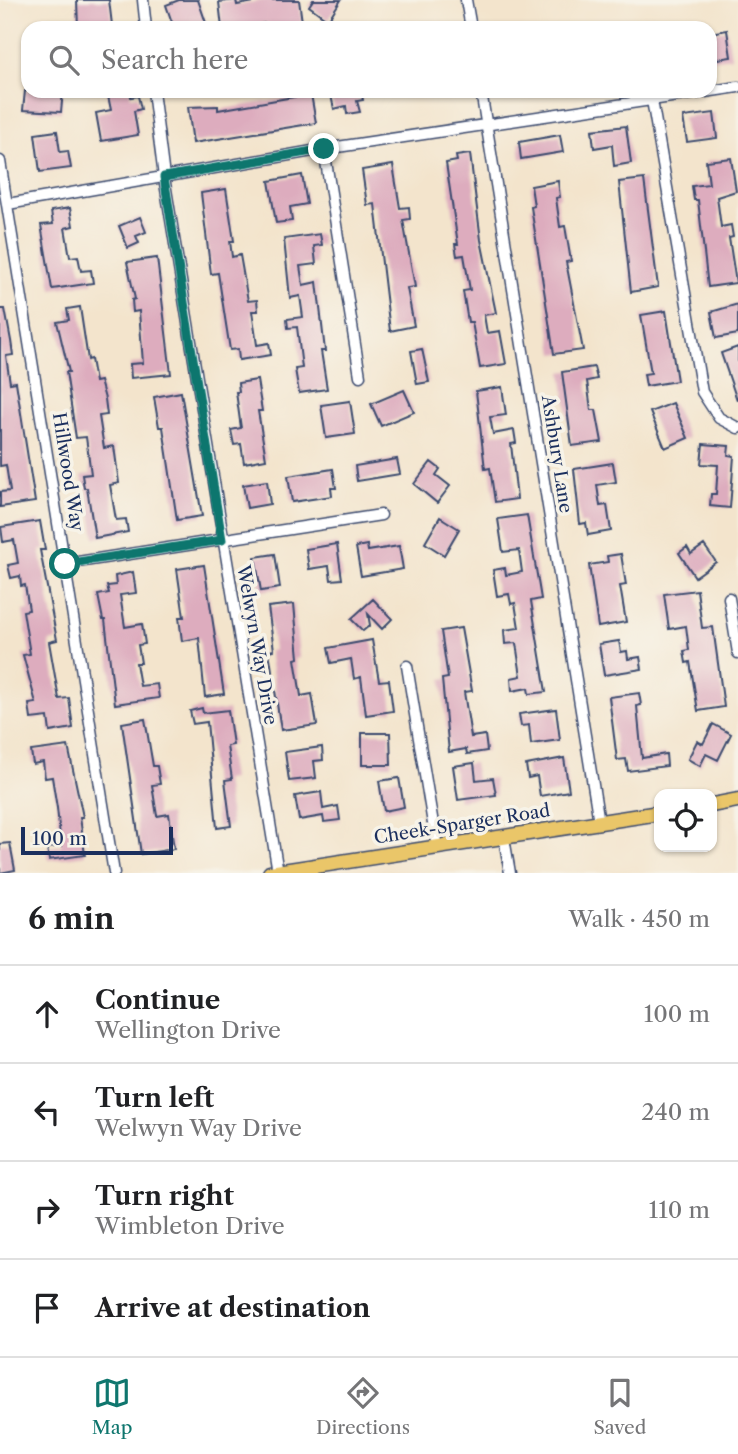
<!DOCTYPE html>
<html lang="en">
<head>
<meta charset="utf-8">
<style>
  :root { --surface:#fff; --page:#f6f6f6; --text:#202124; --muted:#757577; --line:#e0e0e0; --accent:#0f766e }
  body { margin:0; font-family:"Libre Caslon Text",serif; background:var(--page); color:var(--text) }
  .controls { position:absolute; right:21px; bottom:21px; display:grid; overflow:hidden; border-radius:14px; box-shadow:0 2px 5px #0004 }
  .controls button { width:63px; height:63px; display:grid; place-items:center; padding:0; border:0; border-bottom:2px solid var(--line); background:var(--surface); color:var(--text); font:35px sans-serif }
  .scale { position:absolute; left:21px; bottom:18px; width:152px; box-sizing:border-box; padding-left:7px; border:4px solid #1b2f5e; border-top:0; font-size:19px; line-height:24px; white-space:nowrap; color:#1b2f5e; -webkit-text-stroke:5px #f7f3e8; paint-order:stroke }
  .stop { position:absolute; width:21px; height:21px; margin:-16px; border:5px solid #0f766e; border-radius:50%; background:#fff }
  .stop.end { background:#0f766e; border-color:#fff; box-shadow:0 2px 7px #0008 }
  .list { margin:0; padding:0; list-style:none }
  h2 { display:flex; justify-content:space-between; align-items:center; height:91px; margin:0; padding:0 28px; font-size:30px }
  h2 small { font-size:23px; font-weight:400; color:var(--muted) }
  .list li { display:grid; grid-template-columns:46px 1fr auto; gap:21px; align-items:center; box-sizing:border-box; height:98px; padding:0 28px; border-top:2px solid var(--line) }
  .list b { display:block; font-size:26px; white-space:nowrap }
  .list p { margin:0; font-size:23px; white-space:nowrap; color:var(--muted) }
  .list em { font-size:23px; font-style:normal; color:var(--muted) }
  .icon { flex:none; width:38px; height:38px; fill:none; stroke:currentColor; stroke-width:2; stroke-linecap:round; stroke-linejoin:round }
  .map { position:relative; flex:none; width:738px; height:873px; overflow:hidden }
  .search { position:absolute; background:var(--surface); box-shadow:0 2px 5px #0004; left:21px; right:21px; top:21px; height:77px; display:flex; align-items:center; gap:18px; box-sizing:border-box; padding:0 24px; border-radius:21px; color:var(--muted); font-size:26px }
  .sheet { height:483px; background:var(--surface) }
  nav { display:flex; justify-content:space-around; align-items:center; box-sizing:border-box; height:98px; border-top:2px solid var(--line); background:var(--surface); font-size:19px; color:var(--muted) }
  nav a { display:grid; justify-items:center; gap:4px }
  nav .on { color:var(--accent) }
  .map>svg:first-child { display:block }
  .building { fill:#ddacbe }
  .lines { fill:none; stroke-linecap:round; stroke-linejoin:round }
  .minor-casing { stroke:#3b4a6e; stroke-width:13 }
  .major-casing { stroke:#3b4a6e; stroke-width:17 }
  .minor { stroke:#fff; stroke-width:10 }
  .major { stroke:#eac669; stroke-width:14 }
  .route { stroke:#0f766e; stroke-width:9 }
  .labels { text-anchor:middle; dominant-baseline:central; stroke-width:7; stroke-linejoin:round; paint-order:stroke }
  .street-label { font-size:18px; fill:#1b2f5e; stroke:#f7f3e8 }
</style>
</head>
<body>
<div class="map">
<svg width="738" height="873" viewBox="0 0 738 873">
  <rect width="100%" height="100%" fill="#f7f3e8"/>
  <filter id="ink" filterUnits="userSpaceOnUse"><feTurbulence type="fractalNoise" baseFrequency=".0143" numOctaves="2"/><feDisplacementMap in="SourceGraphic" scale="14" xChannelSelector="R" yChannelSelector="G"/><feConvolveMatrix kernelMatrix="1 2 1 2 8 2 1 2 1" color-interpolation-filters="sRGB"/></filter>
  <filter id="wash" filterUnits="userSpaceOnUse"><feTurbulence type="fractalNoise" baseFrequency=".00686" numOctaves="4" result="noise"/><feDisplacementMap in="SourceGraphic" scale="28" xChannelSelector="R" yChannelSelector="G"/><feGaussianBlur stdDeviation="1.57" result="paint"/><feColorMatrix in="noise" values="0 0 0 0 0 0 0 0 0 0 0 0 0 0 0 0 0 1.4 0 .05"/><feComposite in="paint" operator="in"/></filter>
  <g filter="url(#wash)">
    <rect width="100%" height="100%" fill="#f3e4cc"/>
    <g id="blocks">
      <path class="building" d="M77 0H109L112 25 78 28Z
        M179 0H198L206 23 192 28H174L166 5Z
        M236 0 237 5 265 0H299L302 22 273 28H269L268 23 222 28 219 2Z
        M313 0H341L328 20 309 6Z
        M727 30 731 57 710 60V33Z
        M25 91H63L61 112 23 110Z
        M107 91H130L131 97 138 96 141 109 134 111 138 135 101 141 96 113 111 110Z
        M330 91H361L363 100 357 101 360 112 347 114 346 106 334 109Z
        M311 94 316 123 193 143 188 107 218 106V110Z
        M714 113 717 138 687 142 683 117Z
        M626 126 631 163 614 166 612 145 594 148 592 130Z
        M57 131 60 152 68 151 71 168 40 172 35 134Z
        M560 135 563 152 521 159 519 142Z
        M470 154 481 240 496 313 484 315 487 333 500 331 506 364 480 368 472 322H468L463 291 470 290 464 255 457 256 455 244H458L446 163 457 161 456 156Z
        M731 158 736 191 717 197 721 227 731 225 733 237 729 238 736 283 708 287 698 200H694L692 186 709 184 706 161Z
        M393 165 400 208 409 207 410 219 403 220 415 287 407 288 414 326 390 331 375 204 367 205 362 170Z
        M302 175 307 204 290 207 292 221 276 223 269 181Z
        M644 179 658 287 631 292 619 182Z
        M558 181 560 197 556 198 560 227 565 226 571 261 566 262 583 350 554 354 531 207 534 206 531 186Z
        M226 189 234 241H230L232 257 240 255 248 301 257 300 258 311H252L257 345 269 343 271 355 239 360 238 349 230 350 218 273 211 274 201 193Z
        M70 208 73 226 65 228 70 257 78 256 81 271 91 270 93 283 52 289 41 225 53 224 51 211Z
        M140 217 146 232 136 236 139 243 128 248 119 226Z
        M320 234 322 245 314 246 316 264 300 266 303 285 317 282 325 351H321L327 389 299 393 295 369 302 368 297 327 288 328 287 319 303 317 300 296 290 298 284 239Z
        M157 258 171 374 131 378 130 364 143 363 139 311 133 312 132 300 135 299 127 262Z
        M738 304V334L716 338 711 312Z
        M80 307 88 360 91 359 95 382 100 381 105 399 107 415 99 416 104 448 114 446 119 483 110 485 116 520 126 519 128 532 95 538 87 488H84L82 475 91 474 86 437 76 438 66 372H69L57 322 69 320 67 309Z
        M0 309H5L11 341 13 355 6 356 10 383 16 382 35 502 0 507V492L10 491 6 465 0 466Z
        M666 311 677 381 646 386 644 374 651 373 641 315Z
        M738 347V400H737L721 353Z
        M422 349 429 382 417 384 411 351Z
        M594 367 597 379 587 381 591 410H596L602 442 572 446 562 372Z
        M257 380 262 411H258L266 459 244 463 241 444 234 445 231 430 241 428 236 392H239L238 383Z
        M502 387 506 415 490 417 493 434 514 430 516 443 511 444 517 499 495 502 490 468 485 469 476 391Z
        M404 390 414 412 381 426 371 404Z
        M181 392 202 516 177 520 163 427H159L154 397Z
        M350 401 355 434 326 438 321 405Z
        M673 403 688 438 665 448 650 412Z
        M703 444 729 446 728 455 734 456 730 508 710 506 711 494H716L718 465 701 464Z
        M397 459 400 474 357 481 355 466Z
        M431 462 440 469 436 475 450 486 437 503 414 484Z
        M613 463 616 482 597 485 600 506 607 505 611 531 588 535 586 523 580 524 574 469Z
        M333 469 336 488H331L332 496 292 502 288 476Z
        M267 481 270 504 247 508 243 485Z
        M527 515 541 599 531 601 546 692 529 694 528 688 512 691 511 678 521 676 516 643 505 644 504 630 519 628 515 603 511 604 509 594 497 596 493 570 505 568 506 575 522 572 519 550 503 552 498 519Z
        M440 517 459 529 444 555 425 543Z
        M40 521 45 550H40L57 640 49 642 59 699 69 698 73 728 50 732 48 717 31 719 29 704 36 703 23 655 30 654 23 611 29 610 25 585 21 586 20 576 11 578 8 565 18 563 14 540 3 542 1 527Z
        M337 544 342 579 331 580 329 566 309 569 306 549Z
        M367 545 368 551 399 546 403 569 361 576 356 547Z
        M704 545 716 562 695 577 679 553 687 547 691 554Z
        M275 554 280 588 261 591 255 557Z
        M621 554 626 585 620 586 626 622 598 627 589 565 608 562 607 556Z
        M204 565 224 694 205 697 199 638 182 641 179 617H184L177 569Z
        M133 572 136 593 120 595 125 627 142 624 145 644 138 645 141 663H136L140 686 157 684 159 698 115 704 105 620H103L98 595 109 593 107 586 116 585 115 576Z
        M697 590 702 628 713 627 724 707 698 711 690 662 686 663 684 651 689 650 686 626 669 629 664 594Z
        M373 599 392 619 382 629 368 614 370 625 363 631 351 619Z
        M294 604 299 658 295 659 301 696 312 694 317 725 281 730 269 651 274 650 268 607Z
        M461 628 472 691 464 692 471 737 485 735 487 751 467 754 466 749 449 752 442 679 448 678 441 631Z
        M372 640 379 681 389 680 393 711 366 715 361 677 354 679 351 659 331 663 328 648Z
        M619 641 621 652 627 651 628 659 640 657 642 669 604 675 599 644Z
        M639 693 641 705 637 706 642 758 666 754 667 766 628 771 626 759 617 760 609 697Z
        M202 708 203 713 228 710 233 745 227 746 232 779 225 780 231 826 217 828 207 722 193 724 190 711Z
        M556 709 560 740 531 744 529 725 521 726 519 714Z
        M145 719 153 766H157L160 784 152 785 157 816 169 814 174 849 141 854 122 723Z
        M713 724 731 734 718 760 706 754 700 766 688 759 697 741 703 744Z
        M362 733H390L391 765H362Z
        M68 746 83 817H80L85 855 49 860 47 848 61 846 57 808 52 777 45 778 43 762 33 764 31 751Z
        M322 747 323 760 314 761 316 778 289 781 285 752Z
        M564 758 569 791 540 796 537 776 528 778 526 765Z
        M474 763 476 780 493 778 496 795 458 800 453 766Z
        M399 778 404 807 384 811 379 781Z
        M321 792 323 809 338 806 340 820 324 822 323 816 299 820 295 796Z
        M10 843 15 870 0 873V844Z"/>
    </g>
  </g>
  <g filter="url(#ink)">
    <use href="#blocks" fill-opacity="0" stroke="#3b4a6e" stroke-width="2"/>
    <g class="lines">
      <g class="minor-casing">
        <path id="minor" d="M143 0 146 28
          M466 0 471 28
          M153 91 164 177 278 872
          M481 91 599 822
          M652 100 702 392 719 418 738 428
          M324 149 360 376
          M0 161 114 873
          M8 204 324 149 738 87
          M65 564 381 515
          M729 598 738 653
          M407 666 437 848
          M504 838 510 873"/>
      </g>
      <g class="major-casing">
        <path id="major" d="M712 805 738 800
          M270 873 659 813"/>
      </g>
      <use href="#minor" class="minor"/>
      <use href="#major" class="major"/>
    </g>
  </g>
  <g class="lines" filter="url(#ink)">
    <path class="route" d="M65 564 222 540 164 177 324 149"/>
  </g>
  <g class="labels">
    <g class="street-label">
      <text transform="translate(557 454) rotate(81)">Ashbury Lane</text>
      <text transform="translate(68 472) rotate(81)">Hillwood Way</text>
      <text transform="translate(257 645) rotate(80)">Welwyn Way Drive</text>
      <text transform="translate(462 824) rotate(-9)">Cheek-Sparger Road</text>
    </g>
  </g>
</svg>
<div class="controls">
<button><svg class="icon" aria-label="locate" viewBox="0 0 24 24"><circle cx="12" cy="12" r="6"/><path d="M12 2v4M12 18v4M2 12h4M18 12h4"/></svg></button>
</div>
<div class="scale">100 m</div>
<div class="stop" style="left:65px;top:564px"></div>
<div class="stop end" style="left:324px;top:149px"></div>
<div class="search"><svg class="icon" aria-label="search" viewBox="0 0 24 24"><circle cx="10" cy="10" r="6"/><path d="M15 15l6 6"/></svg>Search here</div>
</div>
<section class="sheet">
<h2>6 min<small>Walk · 450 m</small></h2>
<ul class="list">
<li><svg class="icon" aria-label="ahead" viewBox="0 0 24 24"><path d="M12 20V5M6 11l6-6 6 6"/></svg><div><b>Continue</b><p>Wellington Drive</p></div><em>100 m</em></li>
<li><svg class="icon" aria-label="left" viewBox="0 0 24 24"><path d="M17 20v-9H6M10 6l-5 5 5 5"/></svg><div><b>Turn left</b><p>Welwyn Way Drive</p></div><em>240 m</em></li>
<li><svg class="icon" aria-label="right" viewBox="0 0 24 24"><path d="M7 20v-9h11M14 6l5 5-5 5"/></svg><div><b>Turn right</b><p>Wimbleton Drive</p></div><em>110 m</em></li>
<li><svg class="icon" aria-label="arrive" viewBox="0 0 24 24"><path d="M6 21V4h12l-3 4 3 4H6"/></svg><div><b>Arrive at destination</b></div></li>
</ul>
</section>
<nav>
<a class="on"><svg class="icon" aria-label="map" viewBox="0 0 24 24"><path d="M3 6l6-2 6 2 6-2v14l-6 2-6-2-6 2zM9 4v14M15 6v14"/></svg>Map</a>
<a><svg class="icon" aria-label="directions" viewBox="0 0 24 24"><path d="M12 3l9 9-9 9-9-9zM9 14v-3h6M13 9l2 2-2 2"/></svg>Directions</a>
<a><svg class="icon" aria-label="saved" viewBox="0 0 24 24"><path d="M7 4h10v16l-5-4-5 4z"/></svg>Saved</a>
</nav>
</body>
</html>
